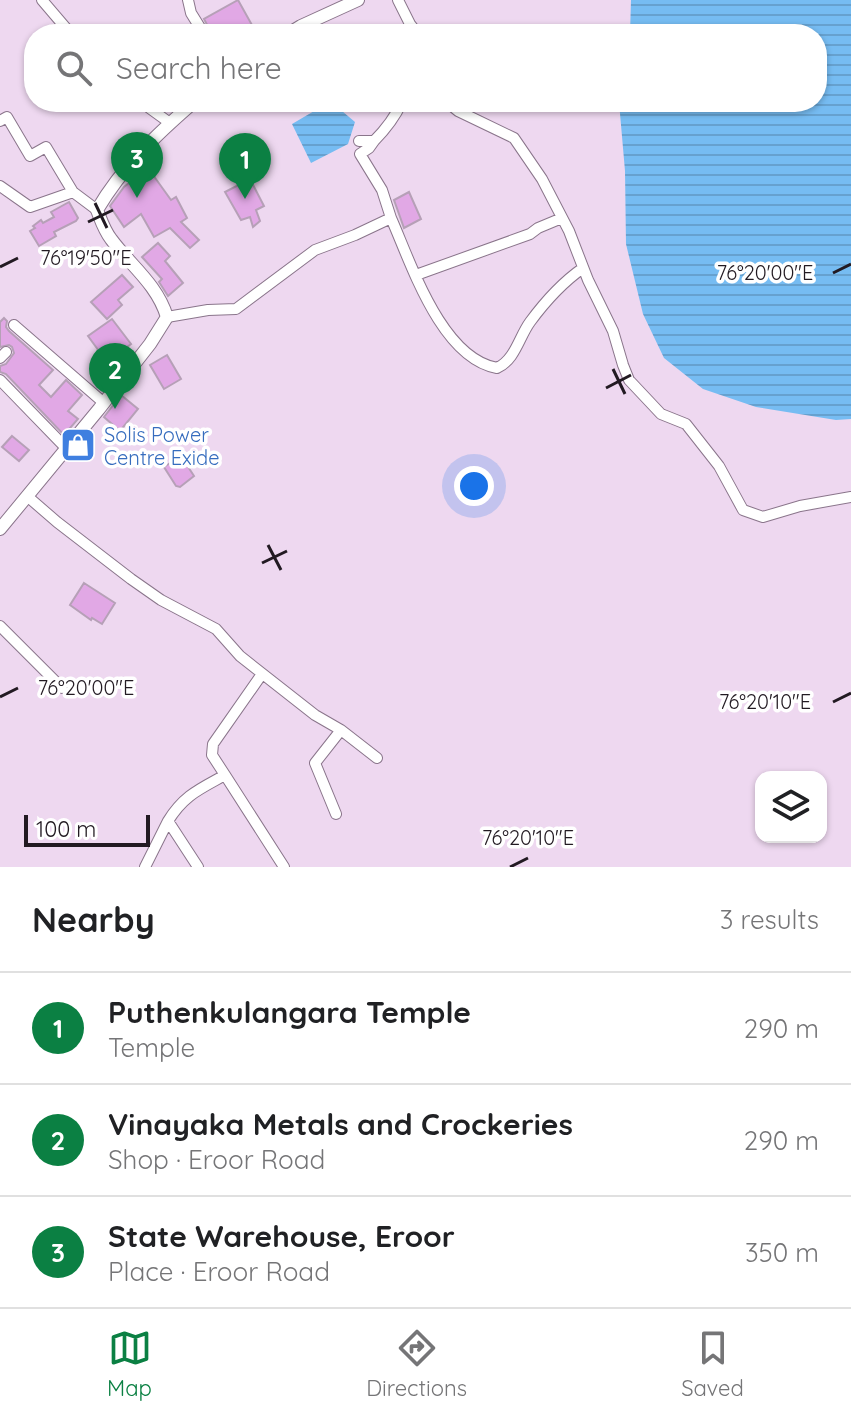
<!DOCTYPE html>
<html lang="en">
<head>
<meta charset="utf-8">
<style>
  :root { --surface:#fff; --page:#f6f6f6; --text:#202124; --muted:#757577; --line:#e0e0e0; --accent:#0b8043 }
  body { margin:0; font-family:Quicksand,sans-serif; background:var(--page); color:var(--text) }
  .controls { position:absolute; right:24px; bottom:24px; display:grid; overflow:hidden; border-radius:16px; box-shadow:0 2px 6px #0004 }
  .controls button { width:72px; height:72px; display:grid; place-items:center; padding:0; border:0; border-bottom:2px solid var(--line); background:var(--surface); color:var(--text); font:40px sans-serif }
  .scale { position:absolute; left:24px; bottom:20px; width:126px; box-sizing:border-box; padding-left:8px; border:4px solid #221a22; border-top:0; font-size:22px; line-height:28px; white-space:nowrap; color:#221a22; -webkit-text-stroke:6px #fff; paint-order:stroke }
  .you { position:absolute; left:474px; top:486px; width:28px; height:28px; margin:-20px; border:6px solid #fff; border-radius:50%; background:#1a73e8; box-shadow:0 0 0 12px #1a73e833 }
  .badge { display:grid; place-items:center; width:52px; height:52px; border-radius:50%; background:var(--accent); color:#fff; font-size:26px; font-weight:700 }
  .pin { position:absolute; translate:-50% -66px; filter:drop-shadow(0 2px 4px #0008) }
  .pin::after { content:''; position:absolute; top:42px; width:28px; height:24px; background:inherit; clip-path:polygon(0 0,100% 0,50% 100%) }
  .list { margin:0; padding:0; list-style:none }
  h2 { display:flex; justify-content:space-between; align-items:center; height:104px; margin:0; padding:0 32px; font-size:34px }
  h2 small { font-size:26px; font-weight:400; color:var(--muted) }
  .list li { display:grid; grid-template-columns:52px 1fr auto; gap:24px; align-items:center; box-sizing:border-box; height:112px; padding:0 32px; border-top:2px solid var(--line) }
  .list b { display:block; font-size:30px; white-space:nowrap }
  .list p { margin:0; font-size:26px; white-space:nowrap; color:var(--muted) }
  .list em { font-size:26px; font-style:normal; color:var(--muted) }
  .icon { flex:none; width:44px; height:44px; fill:none; stroke:currentColor; stroke-width:2; stroke-linecap:round; stroke-linejoin:round }
  .map { position:relative; flex:none; width:851px; height:867px; overflow:hidden }
  .search { position:absolute; background:var(--surface); box-shadow:0 2px 6px #0004; left:24px; right:24px; top:24px; height:88px; display:flex; align-items:center; gap:20px; box-sizing:border-box; padding:0 28px; border-radius:32px; color:var(--muted); font-size:30px }
  .sheet { height:440px; background:var(--surface) }
  nav { display:flex; justify-content:space-around; align-items:center; box-sizing:border-box; height:112px; border-top:2px solid var(--line); background:var(--surface); font-size:22px; color:var(--muted) }
  nav a { display:grid; justify-items:center; gap:4px }
  nav .on { color:var(--accent) }
  .map>svg:first-child { display:block }
  .water { fill:url(#water-rules) }
  .building { fill:#e1a8e5; stroke:#b6a0b7; stroke-width:2 }
  .lines { fill:none; stroke-linecap:round; stroke-linejoin:round }
  .minor-casing { stroke:#8a758b; stroke-width:12 }
  .major-casing { stroke:#8a758b; stroke-width:14 }
  .minor { stroke:#fff; stroke-width:10 }
  .major { stroke:#fff; stroke-width:12 }
  .ticks { fill:none; stroke:#221a22; stroke-width:3 }
  .labels { text-anchor:middle; dominant-baseline:central; stroke-width:7; stroke-linejoin:round; paint-order:stroke }
  .shop-label { font-size:20px; fill:#366cbe; stroke:#fff; text-anchor:start }
  .ticks-label { font-size:20px; text-anchor:middle; fill:#221a22; stroke:#fff; stroke-width:7; stroke-linejoin:round; paint-order:stroke }
</style>
</head>
<body>
<div class="map">
<svg width="851" height="867" viewBox="0 0 851 867">
  <defs>
    <pattern id="water-rules" width="6" height="5" patternUnits="userSpaceOnUse" patternTransform="scale(2)"><rect width="6" height="5" fill="#76bcf2"/><path d="M0 2.5h6" fill="none" stroke="#66a1cf"/></pattern>
  </defs>
  <rect width="100%" height="100%" fill="#eed8f0"/>
  <path class="water" d="M631 0H851V419L836 420 756 407 703 389 664 358 643 314 626 244 625 171 619 102H817V34H630Z
    M326 104 342 111 355 122 348 144 311 163 292 124Z"/>
  <path class="building" d="M238 0 257 34H212L204 19Z
    M148 168 171 200 176 197 187 218 181 222 199 240 190 248 170 228 154 237 141 214 124 227 110 206 124 187Z
    M250 179 264 206 256 210 260 221 253 227 250 217 241 220 225 192Z
    M409 192 421 219 404 228 394 200Z
    M69 202 78 218 76 221 54 232 56 236 39 246 30 231 35 228 33 226 41 220 43 223 54 217 51 212Z
    M158 243 170 256 165 261 183 283 168 296 159 282 162 279 142 257Z
    M122 275 133 287 118 300 122 305 107 319 91 302Z
    M4 318 7 321 6 327 9 331 53 370 39 385 51 397 66 380 82 395 68 411 78 419 64 435 6 374 0 372V366L6 364 14 353 12 347 9 345 0 347V322Z
    M112 319 131 344 107 362 88 336Z
    M167 355 181 379 164 389 150 365Z
    M121 395 138 409 120 431 104 417Z
    M12 436 29 450 19 461 2 447Z
    M181 456 194 476 180 487 176 486 164 467Z
    M84 583 115 603 102 624 92 618 91 620 70 605Z"/>
  <g class="lines">
    <g class="minor-casing">
      <path id="minor" d="M42 0 71 34
        M188 0 191 13 204 34
        M398 0 410 24 418 34
        M141 102 170 123
        M447 102 458 111 514 138 542 179 569 231 588 280 613 331 623 365 629 380 661 414 686 424 719 466 743 510 763 517 800 506 851 497
        M0 121 7 117 30 156 46 147 73 192
        M359 141H374C386 129 395 117 402 102
        M374 141 369 148 360 154 382 190 391 218
        M0 186 30 207 73 192 97 210
        M416 275 530 234 538 228 562 218
        M167 317 208 310 236 309 315 250 355 235 391 218C411 263 441 358 497 368 515 360 519 337 530 322 544 303 563 282 583 268
        M14 325 104 403
        M0 358 6 352
        M0 380 66 448
        M27 496 57 522 131 579 161 600 216 629 240 656 315 715 341 730 377 758
        M0 626 62 688
        M225 775 284 867
        M336 814 315 763 341 730
        M145 867 168 821
        M198 867 168 821C184 795 200 789 225 775L212 755 213 744 262 674"/>
    </g>
    <g class="major-casing">
      <path id="major" d="M288 34 301 26 358 0
        M0 529 99 409 150 344 167 317C157 284 130 265 111 239 104 230 101 220 97 210 123 166 156 135 194 102"/>
    </g>
    <use href="#minor" class="minor"/>
    <use href="#major" class="major"/>
  </g>
  <path class="ticks" d="M95 203 107 228M88 222 113 210M0 267 18 258M833 273 851 264M613 369 625 394M606 388 631 375M268 545 281 570M262 563 287 551M0 697 18 688M833 702 851 693M510 867 528 858"/>
  <defs>
    <g id="shop-square" transform="scale(1.8)"><rect x="-9" y="-9" width="18" height="18" rx="4" fill="#3f7fe0" stroke="#fff"/><path d="M-5-2.5h2.3a2.7 3.5 0 0 1 5.4 0H5L5.5 6h-11ZM-1.5-2.5h3a1.5 2.3 0 0 0-3 0Z" fill="#fff"/></g>
  </defs>
  <g fill-rule="evenodd">
    <use href="#shop-square" x="78" y="445"/>
  </g>
  <g class="labels">
    <g class="shop-label">
      <text x="104" y="434">Solis Power<tspan x="104" dy="23">Centre Exide</tspan></text>
    </g>
  </g>
  <g class="ticks-label">
    <text x="86" y="265">76°19'50"E</text>
    <text x="765" y="280">76°20'00"E</text>
    <text x="86" y="695">76°20'00"E</text>
    <text x="765" y="709">76°20'10"E</text>
    <text x="528" y="845">76°20'10"E</text>
  </g>
</svg>
<div class="controls">
<button><svg class="icon" aria-label="layers" viewBox="0 0 24 24"><path d="M12 4l9 5-9 5-9-5zM3 14l9 5 9-5"/></svg></button>
</div>
<div class="scale">100 m</div>
<div class="you"></div>
<div class="pin badge" style="left:245px;top:199px">1</div>
<div class="pin badge" style="left:115px;top:409px">2</div>
<div class="pin badge" style="left:137px;top:198px">3</div>
<div class="search"><svg class="icon" aria-label="search" viewBox="0 0 24 24"><circle cx="10" cy="10" r="6"/><path d="M15 15l6 6"/></svg>Search here</div>
</div>
<section class="sheet">
<h2>Nearby<small>3 results</small></h2>
<ul class="list">
<li><span class="badge">1</span><div><b>Puthenkulangara Temple</b><p>Temple</p></div><em>290 m</em></li>
<li><span class="badge">2</span><div><b>Vinayaka Metals and Crockeries</b><p>Shop · Eroor Road</p></div><em>290 m</em></li>
<li><span class="badge">3</span><div><b>State Warehouse, Eroor</b><p>Place · Eroor Road</p></div><em>350 m</em></li>
</ul>
</section>
<nav>
<a class="on"><svg class="icon" aria-label="map" viewBox="0 0 24 24"><path d="M3 6l6-2 6 2 6-2v14l-6 2-6-2-6 2zM9 4v14M15 6v14"/></svg>Map</a>
<a><svg class="icon" aria-label="directions" viewBox="0 0 24 24"><path d="M12 3l9 9-9 9-9-9zM9 14v-3h6M13 9l2 2-2 2"/></svg>Directions</a>
<a><svg class="icon" aria-label="saved" viewBox="0 0 24 24"><path d="M7 4h10v16l-5-4-5 4z"/></svg>Saved</a>
</nav>
</body>
</html>
